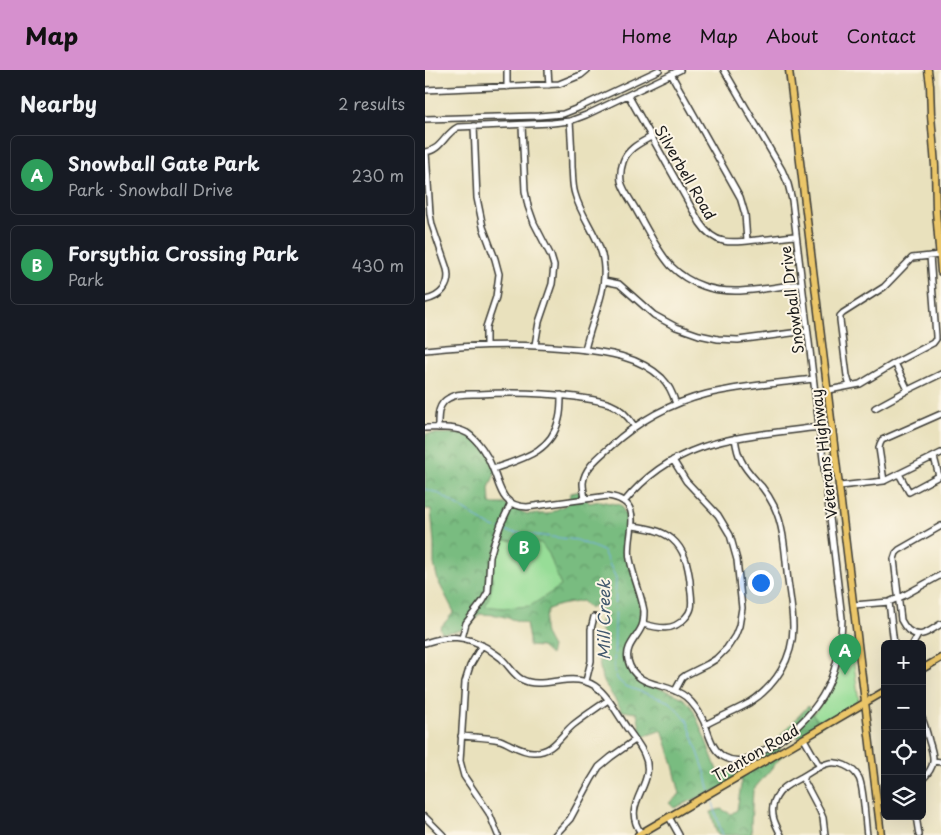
<!DOCTYPE html>
<html lang="en">
<head>
<meta charset="utf-8">
<style>
  :root { --surface:#171b24; --page:#20242c; --text:#f1f3f6; --muted:#9ea1a6; --line:#363941; --accent:#d690ce }
  body { margin:0; font-family:"Playpen Sans",sans-serif; background:var(--page); color:var(--text) }
  .controls { position:absolute; right:15px; bottom:15px; display:grid; overflow:hidden; border-radius:8px; box-shadow:0 5px 20px #0002 }
  .controls button { width:45px; height:45px; display:grid; place-items:center; padding:0; border:0; border-bottom:1px solid var(--line); background:var(--surface); color:var(--text); font:25px sans-serif }
  .you { position:absolute; left:335px; top:512px; width:18px; height:18px; margin:-12px; border:4px solid #fff; border-radius:50%; background:#1a73e8; box-shadow:0 0 0 8px #1a73e833 }
  .badge { display:grid; place-items:center; width:32px; height:32px; border-radius:50%; background:var(--accent); color:#fff; font-size:16px; font-weight:700 }
  .pin { position:absolute; translate:-50% -41px; filter:drop-shadow(0 1px 2px #0008) }
  .pin::after { content:''; position:absolute; top:26px; width:18px; height:15px; background:inherit; clip-path:polygon(0 0,100% 0,50% 100%) }
  .list { margin:0; padding:0; list-style:none }
  h2 { display:flex; justify-content:space-between; align-items:center; height:65px; margin:0; padding:0 20px; font-size:21px }
  h2 small { font-size:16px; font-weight:400; color:var(--muted) }
  .list li { display:grid; grid-template-columns:32px 1fr auto; gap:15px; align-items:center; box-sizing:border-box; height:80px; margin:0 10px 10px; padding:0 10px; border:1px solid var(--line); border-radius:8px }
  .list b { display:block; font-size:19px; white-space:nowrap }
  .list p { margin:0; font-size:16px; white-space:nowrap; color:var(--muted) }
  .list em { font-size:16px; font-style:normal; color:var(--muted) }
  .icon { flex:none; width:28px; height:28px; fill:none; stroke:currentColor; stroke-width:2; stroke-linecap:round; stroke-linejoin:round }
  .map { position:relative; flex:none; width:516px; height:765px; overflow:hidden }
  header { display:flex; align-items:center; gap:30px; box-sizing:border-box; height:70px; padding:0 25px; background:var(--accent); color:#111 }
  header strong { font-size:24px }
  nav { display:flex; gap:28px; margin-inline-start:auto; font-size:18px }
  main { display:flex }
  aside { flex:1; background:var(--surface) }
  .map>svg:first-child { display:block }
  .forest { fill:url(#forest-crowns); stroke:#4a6c4e }
  .park { fill:#97dd97; stroke:#5a7c5a }
  .lines { fill:none; stroke-linecap:round; stroke-linejoin:round }
  .stream { stroke:#76afe6; stroke-width:1 }
  .minor-casing { stroke:#3b3a34; stroke-width:8 }
  .major-casing { stroke:#3b3a34; stroke-width:9 }
  .minor { stroke:#fff; stroke-width:5 }
  .major { stroke:#ebc669; stroke-width:6 }
  .labels { text-anchor:middle; dominant-baseline:central; stroke-width:4; stroke-linejoin:round; paint-order:stroke }
  .street-label { font-size:15px; fill:#1c1c1c; stroke:#fcf5e5 }
  .water-label { font-size:16px; font-style:italic; fill:#40576d; stroke:#fcf5e5 }
</style>
</head>
<body>
<header>
<strong>Map</strong>
<nav><a>Home</a><a>Map</a><a>About</a><a>Contact</a></nav>
</header>
<main>
<aside>
<h2>Nearby<small>2 results</small></h2>
<ul class="list">
<li><span class="badge" style="background:#2e9e5b">A</span><div><b>Snowball Gate Park</b><p>Park · Snowball Drive</p></div><em>230 m</em></li>
<li><span class="badge" style="background:#2e9e5b">B</span><div><b>Forsythia Crossing Park</b><p>Park</p></div><em>430 m</em></li>
</ul>
</aside>
<div class="map">
<svg width="516" height="765" viewBox="0 0 516 765">
  <defs>
    <pattern id="forest-crowns" width="20" height="18" patternUnits="userSpaceOnUse" patternTransform="scale(1.25)"><rect width="20" height="18" fill="#79bc80"/><path d="M2 6a3 3 0 1 1 6 0M12 15a3 3 0 1 1 6 0" fill="none" stroke="#629868"/></pattern>
  </defs>
  <rect width="100%" height="100%" fill="#fcf5e5"/>
  <filter id="ink" filterUnits="userSpaceOnUse"><feTurbulence type="fractalNoise" baseFrequency=".02" numOctaves="2"/><feDisplacementMap in="SourceGraphic" scale="10" xChannelSelector="R" yChannelSelector="G"/><feConvolveMatrix kernelMatrix="1 2 1 2 8 2 1 2 1" color-interpolation-filters="sRGB"/></filter>
  <filter id="wash" filterUnits="userSpaceOnUse"><feTurbulence type="fractalNoise" baseFrequency=".0096" numOctaves="4" result="noise"/><feDisplacementMap in="SourceGraphic" scale="20" xChannelSelector="R" yChannelSelector="G"/><feGaussianBlur stdDeviation="1.12" result="paint"/><feColorMatrix in="noise" values="0 0 0 0 0 0 0 0 0 0 0 0 0 0 0 0 0 1.4 0 .05"/><feComposite in="paint" operator="in"/></filter>
  <g filter="url(#wash)">
    <rect width="100%" height="100%" fill="#e9e1bd"/>
    <path class="forest" d="M47 360 74 394 64 418 65 434H81L102 444H123L142 434 146 423 156 421 164 433 175 431 196 435C198 440 201 445 202 450 202 457 199 465 200 472 202 496 217 524 216 547 216 563 195 573 201 593 209 622 249 614 265 635 270 641 272 650 275 656 282 673 288 689 294 706L340 682 383 636 396 655 373 668 371 664 354 676 357 686 328 720 326 754 327 765H293L291 761 286 742 296 739 306 744 312 740 317 709 249 738 244 733 255 724 247 691 237 660 217 667 212 643 197 641 177 609 171 573 179 565 173 556 179 544 173 534 169 535 165 539 157 531 135 535 123 539C117 556 117 561 127 577L125 585 116 577 104 576V569L101 553 72 545 54 544C42 561 38 560 17 563L15 558 29 542 13 511 9 494V473L6 439H0V364L34 363Z"/>
    <path class="park" d="M77 470 116 473 124 484 136 516 105 536 78 538 60 536C62 531 65 526 66 520 70 505 64 481 77 470Z
      M426 572 434 632 396 655 388 644C406 625 414 598 419 573Z"/>
    <g class="lines">
      <path class="stream" d="M0 419 13 423 63 455 71 458
        M75 459 85 462 152 470 178 481 191 508 189 601 193 610 200 616 245 632 262 650 280 702 285 721
        M286 725 295 758 298 765"/>
    </g>
  </g>
  <g filter="url(#ink)">
    <g class="lines">
      <g class="minor-casing">
        <path id="minor" d="M82 0V17
          M123 0 124 15
          M246 4 315 127 320 144 322 171
          M0 20 134 14 156 5 162 0
          M203 25 275 153C290 176 307 173 331 170 344 169 357 167 371 166
          M0 49 114 46 138 44 153 38 234 0
          M145 51C146 66 147 82 147 97 148 106 147 115 150 124 157 150 178 170 179 198 181 224 165 254 160 280
          M97 55 100 121 103 136 109 153 126 186 129 196 127 214 114 252 110 275
          M49 56 52 128 58 157 70 189 74 204 71 227 61 257V275
          M226 67C215 73 202 79 198 92 196 98 195 104 196 111 198 120 205 129 210 138 221 157 231 179 246 196 255 205 266 212 278 216 307 227 346 217 376 214
          M0 82C17 80 19 64 33 57L127 53 145 51 161 45 255 0
          M179 211 194 214 229 245 251 257 274 265 293 269 313 270 382 261
          M0 230C16 227 26 215 22 199L7 155 5 144 1 82
          M0 280C52 274 99 273 152 279 181 282 214 286 237 308 244 315 248 324 251 334
          M470 293 483 320
          M425 316 422 306 415 250V246L418 243 459 217 487 188 515 185
          M404 320 435 314 470 293 508 273 511 269V266L505 186
          M450 338 483 320 516 304
          M0 358C13 358 30 356 42 363 53 370 63 386 67 397 76 417 75 436 102 437L183 426C223 432 200 465 205 489 208 507 216 523 219 541 219 547 219 551 217 556 212 568 200 576 203 590 210 619 241 611 261 627 269 634 275 643 279 652 284 664 287 680 299 687 314 695 325 688 338 681 392 650 416 610 417 548L367 130 363 114 357 100 299 0
          M13 358C13 347 12 334 24 328 32 323 45 324 54 324 86 322 119 323 151 327 162 329 174 330 185 334 196 338 203 346 210 357
          M248 390 261 411 293 445 305 465 312 490 317 538 314 556 310 566 302 578 291 589 283 594 261 605 257 608 250 621
          M68 399C96 389 126 383 134 349 136 342 136 333 136 325
          M474 404 484 422 514 406 509 387
          M459 411 454 378 455 374 457 370 516 344
          M415 416 459 411 516 383
          M160 428C159 423 158 418 158 413 159 398 175 386 185 377 212 352 246 333 282 324 316 316 353 313 388 309
          M199 432C252 367 317 367 394 357
          M208 456C222 458 236 460 247 469 260 480 263 496 265 511 265 520 268 530 266 538 265 542 263 545 260 548 248 562 233 558 218 554
          M516 456 474 480 471 483 469 489 476 550C478 554 480 557 483 560 496 570 504 561 516 554
          M464 532 469 574
          M429 535 464 532 478 526 516 505
          M37 568 41 553 58 531 63 522 65 487 68 476 76 454 86 433
          M0 573C24 565 40 565 62 578 67 582 73 585 77 589 84 596 88 604 96 609 110 617 126 611 141 610 151 609 161 610 170 616 183 625 193 645 202 658 208 667 215 675 219 684 234 715 194 732 216 763
          M488 574 493 565
          M57 575 45 596 40 612 35 691 39 706 64 743 73 765
          M161 611 166 591V559L169 547
          M497 648C500 655 502 663 504 671 510 689 511 696 497 710
          M280 655C294 647 310 641 324 633 351 616 368 588 368 557 368 542 365 526 363 511 360 487 360 459 349 436 346 430 341 422 337 417 329 408 321 401 316 390 312 383 311 375 310 368
          M36 666C49 667 63 667 75 670 86 674 96 682 108 682 128 683 135 666 148 655 159 646 172 638 183 630
          M379 669 395 697
          M508 691 516 692
          M377 707 395 741 398 748 400 765
          M491 746 494 765
          M0 747 18 765
          M244 747 254 765
          M130 765 145 749 166 710 174 697 186 687 210 670
          M356 765C351 755 346 747 348 736 351 720 364 714 377 707 384 703 392 697 401 694 413 690 428 697 434 708 439 718 440 752 442 765"/>
      </g>
      <g class="major-casing">
        <path id="major" d="M364 0 456 765
          M503 0 505 15 506 45 510 96 511 141 516 202
          M497 599 516 588
          M213 765 460 621"/>
      </g>
      <use href="#minor" class="minor"/>
      <use href="#major" class="major"/>
    </g>
  </g>
  <g class="labels">
    <g class="street-label">
      <text transform="translate(261 102) rotate(60)">Silverbell Road</text>
      <text transform="translate(366 230) rotate(-97)">Snowball Drive</text>
      <text transform="translate(398 384) rotate(-97)">Veterans Highway</text>
      <text transform="translate(330 682) rotate(-30)">Trenton Road</text>
    </g>
    <g class="water-label">
      <text transform="translate(178 550) rotate(-90)">Mill Creek</text>
    </g>
  </g>
</svg>
<div class="controls">
<button>+</button>
<button>−</button>
<button><svg class="icon" aria-label="locate" viewBox="0 0 24 24"><circle cx="12" cy="12" r="6"/><path d="M12 2v4M12 18v4M2 12h4M18 12h4"/></svg></button>
<button><svg class="icon" aria-label="layers" viewBox="0 0 24 24"><path d="M12 4l9 5-9 5-9-5zM3 14l9 5 9-5"/></svg></button>
</div>
<div class="you"></div>
<div class="pin badge" style="left:420px;top:605px;background:#2e9e5b">A</div>
<div class="pin badge" style="left:99px;top:502px;background:#2e9e5b">B</div>
</div>
</main>
</body>
</html>
